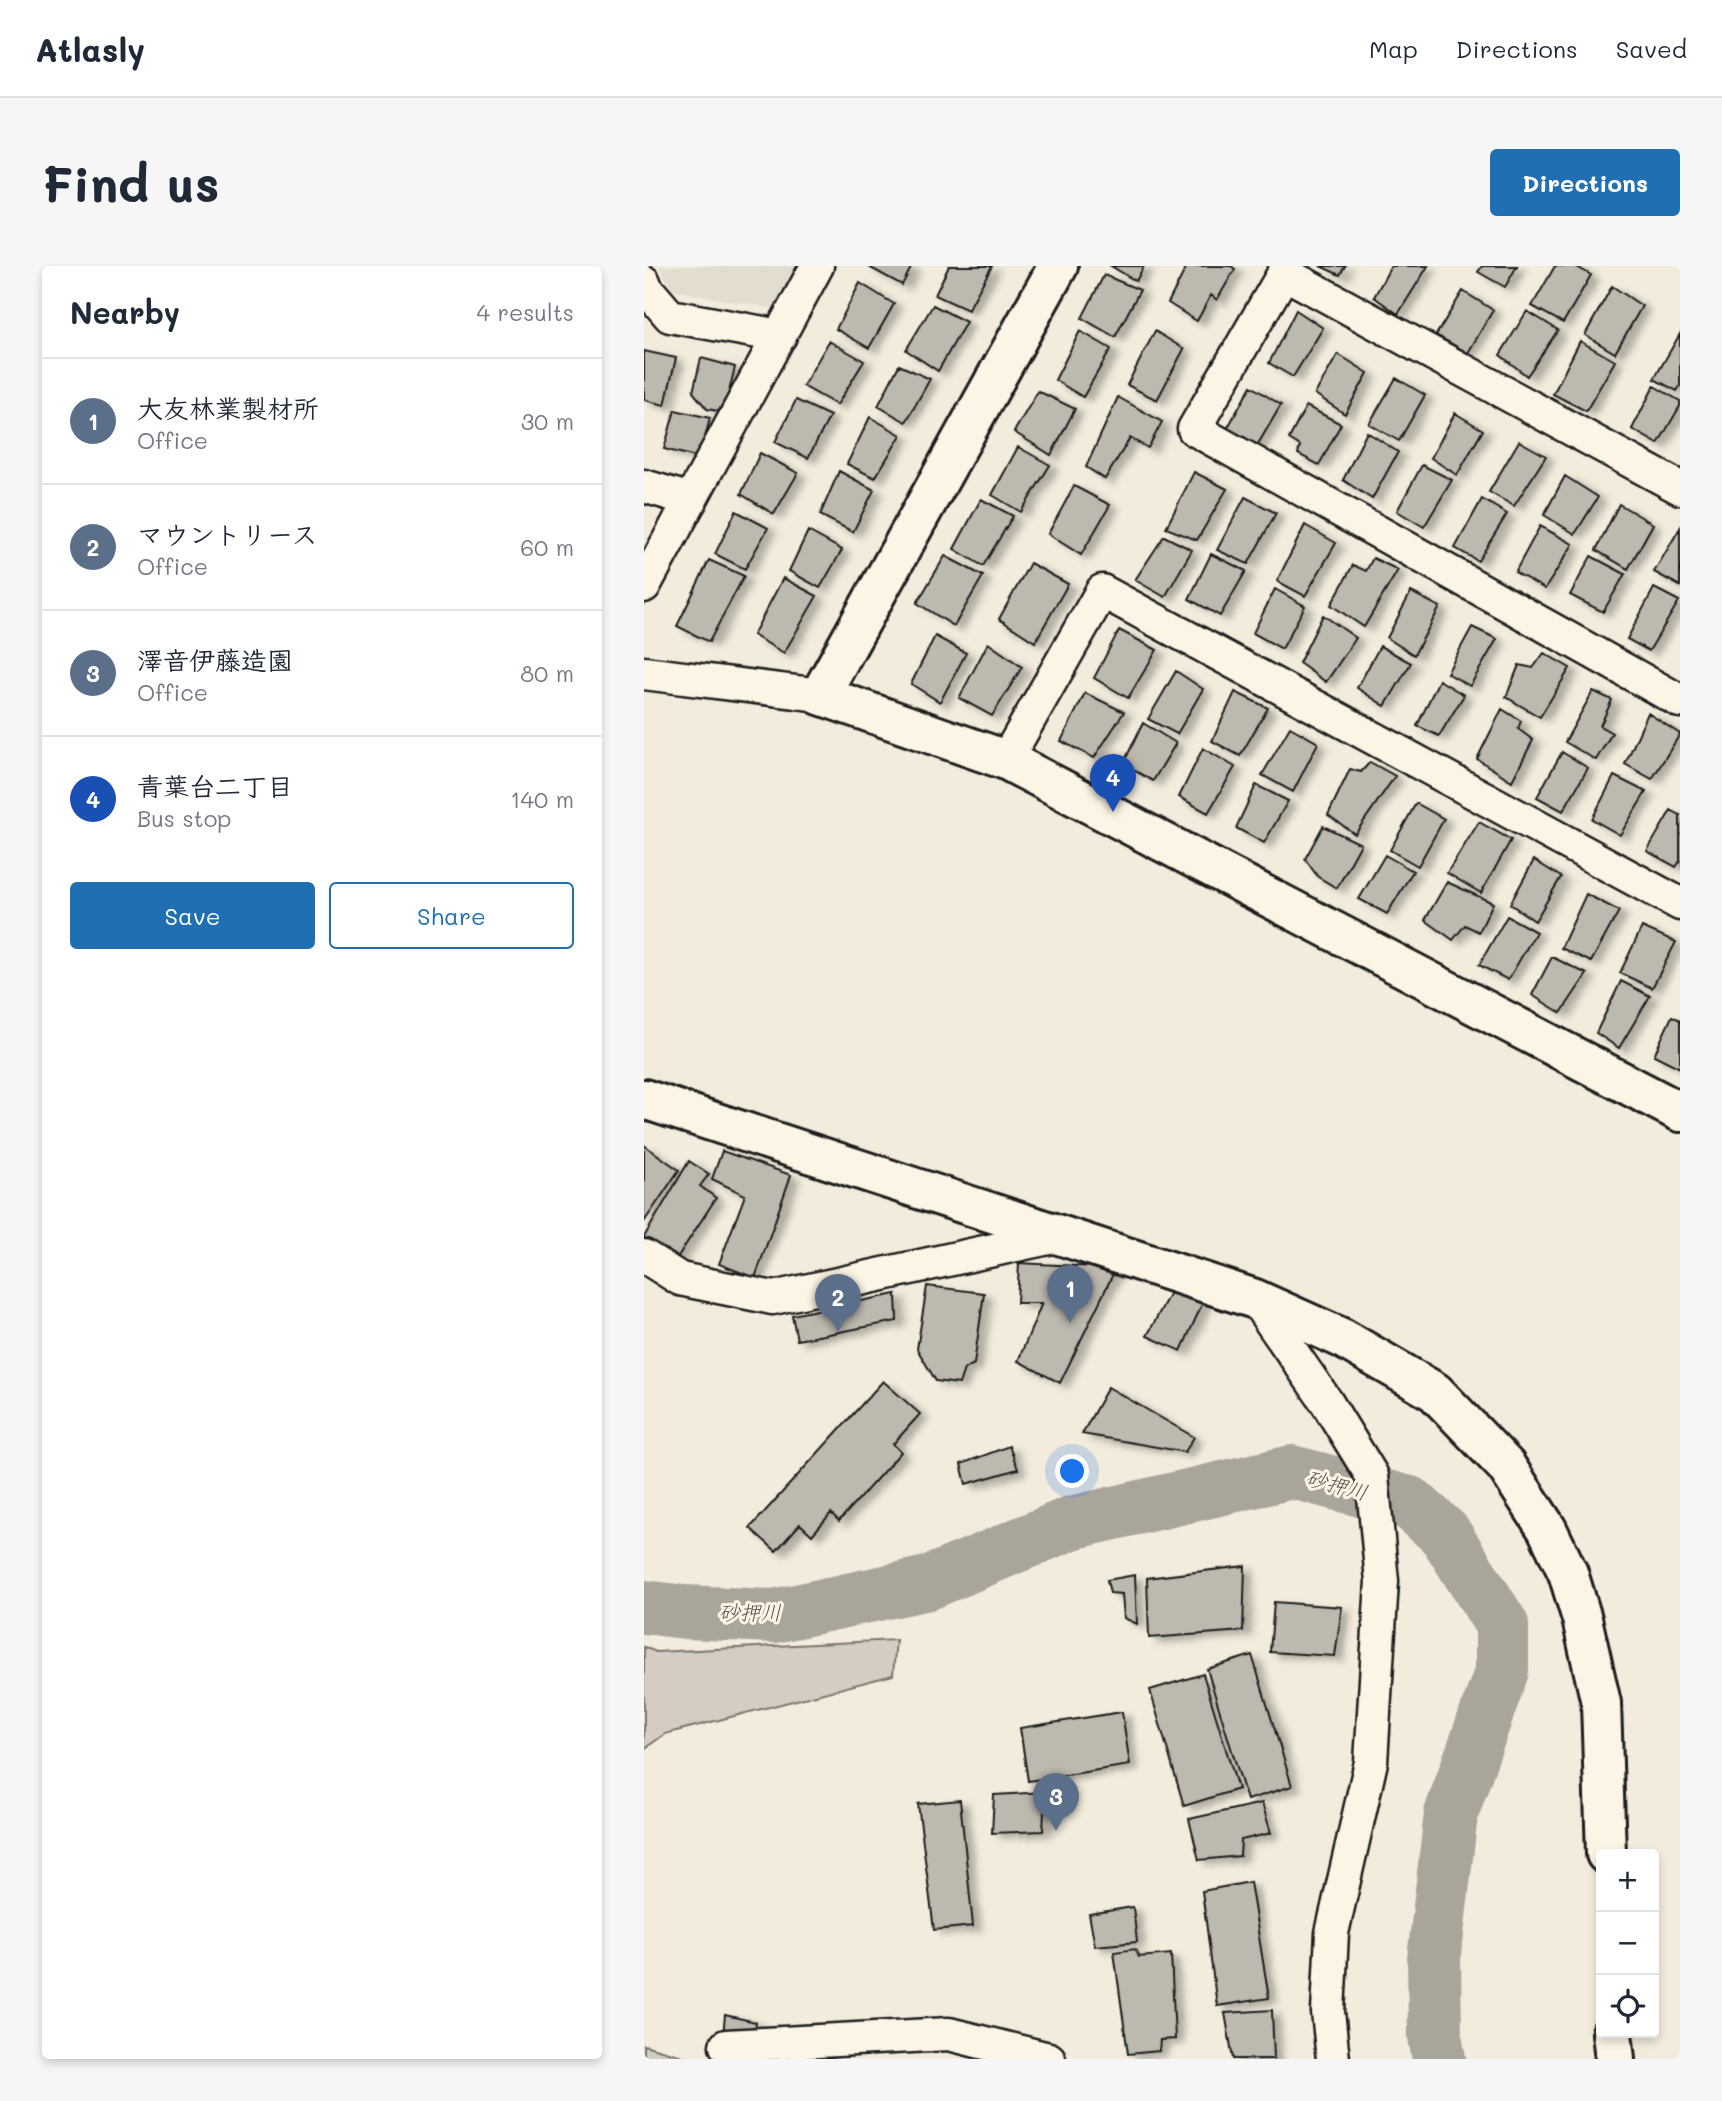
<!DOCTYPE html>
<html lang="en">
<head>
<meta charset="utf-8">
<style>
  :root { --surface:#fff; --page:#f6f6f7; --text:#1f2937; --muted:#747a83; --line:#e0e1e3; --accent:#1f6fb2 }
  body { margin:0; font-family:Mali,"Klee One",sans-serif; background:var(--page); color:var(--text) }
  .controls { position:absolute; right:21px; bottom:21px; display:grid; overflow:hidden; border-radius:7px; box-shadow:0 4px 10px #0003 }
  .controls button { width:63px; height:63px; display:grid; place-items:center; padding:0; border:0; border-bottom:2px solid var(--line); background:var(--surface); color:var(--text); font:35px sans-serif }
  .you { position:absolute; left:429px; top:1206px; width:24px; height:24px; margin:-18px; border:5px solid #fff; border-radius:50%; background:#1a73e8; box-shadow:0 0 0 10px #1a73e833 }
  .badge { display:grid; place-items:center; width:46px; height:46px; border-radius:50%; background:var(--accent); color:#fff; font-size:23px; font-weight:700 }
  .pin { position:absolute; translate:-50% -58px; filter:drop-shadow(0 2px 4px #0008) }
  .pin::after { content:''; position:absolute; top:37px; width:24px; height:21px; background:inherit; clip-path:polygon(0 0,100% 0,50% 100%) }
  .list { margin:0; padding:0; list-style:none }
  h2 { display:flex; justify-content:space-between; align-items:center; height:91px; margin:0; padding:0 28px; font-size:30px }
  h2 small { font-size:23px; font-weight:400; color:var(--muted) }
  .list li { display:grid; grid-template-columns:46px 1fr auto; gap:21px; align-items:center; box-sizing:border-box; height:126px; padding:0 28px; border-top:2px solid var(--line) }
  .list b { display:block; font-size:26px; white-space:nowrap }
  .list p { margin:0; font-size:23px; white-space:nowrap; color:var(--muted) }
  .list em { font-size:23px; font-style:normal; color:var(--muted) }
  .actions { display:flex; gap:14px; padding:21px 28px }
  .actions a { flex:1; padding:16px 0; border:2px solid var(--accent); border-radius:7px; text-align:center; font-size:24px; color:var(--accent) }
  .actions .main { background:var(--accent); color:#fff }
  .icon { flex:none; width:38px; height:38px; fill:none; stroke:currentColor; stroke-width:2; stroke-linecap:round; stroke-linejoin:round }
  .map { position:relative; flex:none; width:1036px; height:1793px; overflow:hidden; border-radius:7px }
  header { display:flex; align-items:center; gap:42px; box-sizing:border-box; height:98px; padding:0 35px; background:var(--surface); border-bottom:2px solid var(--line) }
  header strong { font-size:33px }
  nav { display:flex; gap:38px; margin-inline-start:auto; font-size:24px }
  .intro { display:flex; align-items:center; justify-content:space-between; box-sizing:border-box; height:168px; padding:0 42px }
  h1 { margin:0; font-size:49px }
  .button { padding:18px 32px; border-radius:7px; background:var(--accent); color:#fff; font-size:24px; font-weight:700 }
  main { display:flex; gap:42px; padding:0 42px }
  aside { flex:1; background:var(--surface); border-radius:7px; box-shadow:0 4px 10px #0003 }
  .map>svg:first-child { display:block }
  .built { fill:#e3ddcf }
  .green { fill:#d3cec1; stroke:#78756e; stroke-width:2 }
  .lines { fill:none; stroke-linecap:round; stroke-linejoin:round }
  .river { stroke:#aaa59b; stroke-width:54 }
  .building { fill:#beb9ae; stroke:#1c1c1c; stroke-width:2; filter:url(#shadow) }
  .minor-casing { stroke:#1c1c1c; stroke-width:37 }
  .tertiary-casing { stroke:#1c1c1c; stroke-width:44 }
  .minor { stroke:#fcf5e5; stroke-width:32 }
  .tertiary { stroke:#fcf5e5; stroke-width:38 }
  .labels { text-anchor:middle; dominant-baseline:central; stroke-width:6; stroke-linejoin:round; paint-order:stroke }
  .water-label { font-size:21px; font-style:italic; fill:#55534f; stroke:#fcf5e5 }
</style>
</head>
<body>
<header>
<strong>Atlasly</strong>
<nav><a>Map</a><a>Directions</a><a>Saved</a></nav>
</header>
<div class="intro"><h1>Find us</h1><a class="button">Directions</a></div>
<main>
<aside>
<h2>Nearby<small>4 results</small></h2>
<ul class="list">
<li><span class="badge" style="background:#5c6f8a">1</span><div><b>大友林業製材所</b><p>Office</p></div><em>30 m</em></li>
<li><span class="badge" style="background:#5c6f8a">2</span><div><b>マウントリース</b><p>Office</p></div><em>60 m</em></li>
<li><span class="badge" style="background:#5c6f8a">3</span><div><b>澤音伊藤造園</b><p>Office</p></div><em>80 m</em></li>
<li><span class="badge" style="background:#1a4fb4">4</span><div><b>青葉台二丁目</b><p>Bus stop</p></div><em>140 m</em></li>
</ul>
<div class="actions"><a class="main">Save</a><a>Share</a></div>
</aside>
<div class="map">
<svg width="1036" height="1793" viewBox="0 0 1036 1793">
  <defs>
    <filter id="shadow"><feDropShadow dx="8" dy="4.5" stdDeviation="3.5" flood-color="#0004"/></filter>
  </defs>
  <rect width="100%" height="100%" fill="#f3ecdd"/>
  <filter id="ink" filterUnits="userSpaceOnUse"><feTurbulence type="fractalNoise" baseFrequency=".0143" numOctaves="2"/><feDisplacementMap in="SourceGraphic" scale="14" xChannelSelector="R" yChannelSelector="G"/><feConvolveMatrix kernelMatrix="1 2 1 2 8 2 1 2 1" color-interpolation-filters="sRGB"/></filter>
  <g filter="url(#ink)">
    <path class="built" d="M15 0H162L136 44 29 24Z"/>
    <path class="green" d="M252 1374 249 1409 21 1468 0 1483V1381L12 1386Z
      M0 1779 45 1792 46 1793H0Z"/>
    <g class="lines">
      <path class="river" d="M0 1341 41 1346 130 1350 284 1317 427 1257 648 1206 766 1237 801 1268 858 1359V1404L807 1548 790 1693 791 1770 795 1793"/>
    </g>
    <path class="building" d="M223 0H268L258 19Z
      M305 0H348L324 44 291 29Z
      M467 0H500L492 15Z
      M543 0H587L591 3 573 34 567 29 553 55 524 37Z
      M676 0H701L696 9Z
      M747 0H784L754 48 730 31Z
      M838 0H873L861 21 834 6Z
      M911 0H931L947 9 919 57 888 40Z
      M460 9 496 24 471 71 438 52Z
      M216 17 250 38 225 82 192 63Z
      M968 20 998 40 971 87 941 69Z
      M819 25 849 44 824 87 792 69Z
      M289 39 322 56 294 105 262 84Z
      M652 44 679 62 649 111 625 97Z
      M883 45 914 64 883 110 856 89Z
      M436 65 467 83 439 131 411 114Z
      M511 65 540 83 513 134 483 119Z
      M1036 68V120L1033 125 1010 113Z
      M185 75 220 95 193 139 159 120Z
      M936 75 971 95 942 145 909 128Z
      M0 85 32 92 21 139 0 134Z
      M694 88 724 107 701 148 671 128Z
      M57 92 91 101 80 146 63 143 49 126Z
      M255 99 286 113 262 156 234 140Z
      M752 112 781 129 755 175 725 158Z
      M607 120 637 139 611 183 583 163Z
      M1010 120 1036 135V140L1014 178 988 163Z
      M394 125 431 143 407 189 370 166Z
      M474 131 518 156 504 182 486 172 461 213 442 201Z
      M152 134 186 150 164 192 131 176Z
      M662 140 697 158 675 199 654 188 656 180 645 173Z
      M31 144 66 152 56 192 20 183Z
      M811 147 839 164 813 209 787 192Z
      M226 151 257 169 231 212 203 198Z
      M723 166 754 186 728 233 699 214Z
      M875 175 902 190 870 240 845 226Z
      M374 181 406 199 377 246 348 229Z
      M116 187 154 207 130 248 97 228Z
      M778 199 808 214 780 261 753 245Z
      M195 205 230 224 209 266 176 249Z
      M550 206 583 223 553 274 522 262Z
      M921 210 954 231 931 268 900 249Z
      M430 220 466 239 437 289 404 268Z
      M601 231 632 247 604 298 573 284Z
      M337 233 369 250 339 300 310 283Z
      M838 233 863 248 834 295 811 282Z
      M975 238 1009 258 984 303 952 284Z
      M92 245 124 262 101 303 71 288Z
      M661 259 692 277 661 330 633 315Z
      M896 260 929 278 901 323 871 306Z
      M1036 262V320L1010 306Z
      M164 265 198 284 176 322 145 305Z
      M520 270 548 284 521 331 491 314Z
      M567 288 602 305 576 350 545 333Z
      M301 290 339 310 310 360 273 337Z
      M947 290 981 308 959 346 926 329Z
      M729 292 754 304 720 361 687 339 709 299 722 305Z
      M65 294 100 310 65 376 33 360Z
      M386 297 424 318 391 376 355 353Z
      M139 312 173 330 140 387 109 369Z
      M1010 322 1035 335 1005 385 983 373Z
      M631 323 661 340 638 383 609 367Z
      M767 326 796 341 770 389 743 372Z
      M679 349 712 372 682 416 655 397Z
      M828 361 853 373 826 420 803 407Z
      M475 364 513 384 484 432 450 412Z
      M291 370 322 387 296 436 267 418Z
      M344 377 378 401 348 450 315 432Z
      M736 380 767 397 741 440 713 422Z
      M900 387 926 402 896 451 862 431 875 399 889 402Z
      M532 405 559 423 533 468 504 453Z
      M795 414 820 429 795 470 773 460Z
      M949 425 968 434 956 460 968 467 952 494 921 476Z
      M591 426 624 442 596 490 568 475Z
      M441 427 480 446 450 492 417 475Z
      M858 443 877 455 874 463 889 474 868 515 833 493Z
      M1004 447 1036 468 1008 513 981 498Z
      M499 457 532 477 509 515 479 498Z
      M646 461 674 477 649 526 618 509Z
      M559 482 591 501 564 547 535 531Z
      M918 486 944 502 919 545 893 531Z
      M726 496 751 510 711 568 684 549 706 503 717 506Z
      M970 510 1002 526 976 569 948 553Z
      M612 519 644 535 620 577 592 562Z
      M772 537 800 553 774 600 746 584Z
      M1027 544 1036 549V595L1032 601 1003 585Z
      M835 556 867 574 837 627 803 607Z
      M679 560 717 578 693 622 674 611 661 593Z
      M741 589 769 605 743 648 715 633Z
      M890 594 917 611 891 655 866 638Z
      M803 616 849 637 835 666 821 659 809 674 781 654Z
      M942 628 975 645 947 696 917 682Z
      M863 650 892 666 864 714 835 699Z
      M998 661 1032 676 1008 722 976 707Z
      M908 691 943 708 917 747 888 729Z
      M977 715 1006 730 975 782 952 767Z
      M1028 750 1036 754V802L1010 789Z
      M0 879 35 904 0 956Z
      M78 885 147 909 111 1012 75 998 101 929 68 913Z
      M45 895 65 908 56 920 72 932 29 998 0 978V971Z
      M375 997 472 1002 416 1117 374 1095 398 1037H373Z
      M531 1017 560 1034 537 1085 503 1070Z
      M283 1020 340 1027 330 1098 320 1103 315 1118 292 1115 273 1083Z
      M252 1028 253 1055 153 1074 148 1049Z
      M239 1115 276 1148 249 1178 257 1186 195 1255 187 1247 168 1269 156 1258 132 1285 106 1262Z
      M464 1121 550 1171 541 1186 438 1168Z
      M365 1180 374 1203 322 1218 317 1198Z
      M601 1300 599 1365 505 1372 503 1312Z
      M491 1309 493 1358 480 1352 478 1328 466 1327 463 1314Z
      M630 1336 698 1341 691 1390 626 1386Z
      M608 1389 648 1520 603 1534 563 1403Z
      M559 1408 594 1523 540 1540 506 1424Z
      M478 1446 486 1499 384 1515 376 1462Z
      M401 1526 399 1565 348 1567 350 1529Z
      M316 1534 329 1660 290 1664 274 1538Z
      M618 1537 627 1567 597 1574 596 1590 555 1594 545 1553Z
      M606 1616 625 1732 573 1740 558 1625Z
      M489 1641 493 1676 451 1680 445 1648Z
      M491 1683 495 1691 527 1688 531 1773 516 1774 515 1785 484 1788 470 1686Z
      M628 1744 630 1793H589L581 1747Z
      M81 1749 112 1756 110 1776 79 1770Z"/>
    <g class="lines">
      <g class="minor-casing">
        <path id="minor" d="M0 16 2 22 26 50 136 70
          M0 220 47 234
          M1036 222 640 7 550 163 1036 435
          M0 320 173 0
          M0 407 176 429
          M362 494 458 325 1036 638
          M0 990 36 1013 129 1032 418 969
          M611 1033 682 1135 728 1210 738 1315 727 1496 688 1667 684 1746 689 1793
          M82 1780 305 1768 405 1793"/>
      </g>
      <g class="tertiary-casing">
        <path id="tertiary" d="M414 0 176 429 362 494 1036 846
          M0 833 611 1033 698 1072 791 1126 862 1200 903 1263 924 1307 938 1353 957 1437 962 1588
          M968 1767 971 1793"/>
      </g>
      <use href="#minor" class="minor"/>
      <use href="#tertiary" class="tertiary"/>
    </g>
  </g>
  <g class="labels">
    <g class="water-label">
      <text transform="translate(693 1218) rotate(15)">砂押川</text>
      <text x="106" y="1345">砂押川</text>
    </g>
  </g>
</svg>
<div class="controls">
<button>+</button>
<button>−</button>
<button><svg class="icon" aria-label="locate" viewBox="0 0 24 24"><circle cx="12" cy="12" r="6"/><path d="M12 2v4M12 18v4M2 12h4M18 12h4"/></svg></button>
</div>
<div class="you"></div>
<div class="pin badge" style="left:426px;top:1057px;background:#5c6f8a">1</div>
<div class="pin badge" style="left:194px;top:1066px;background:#5c6f8a">2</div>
<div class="pin badge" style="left:412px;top:1565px;background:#5c6f8a">3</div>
<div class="pin badge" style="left:469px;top:546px;background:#1a4fb4">4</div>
</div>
</main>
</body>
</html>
